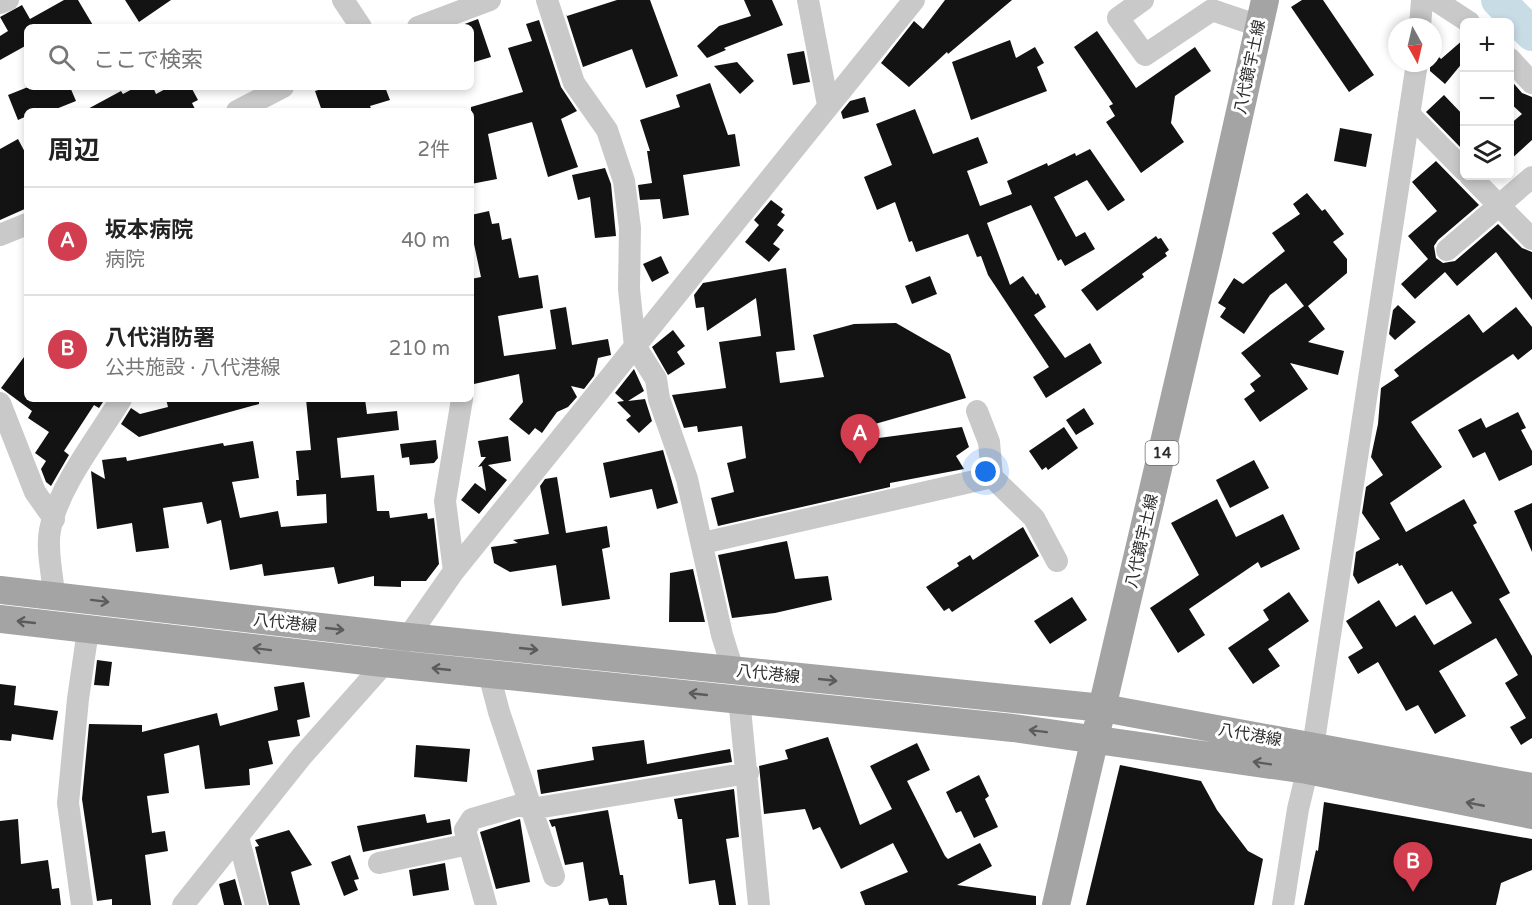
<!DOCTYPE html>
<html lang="ja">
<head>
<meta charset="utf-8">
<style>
  :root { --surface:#fff; --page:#f6f6f6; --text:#222; --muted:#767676; --line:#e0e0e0; --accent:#d23e4f }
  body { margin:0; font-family:"Varela Round","Noto Sans JP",sans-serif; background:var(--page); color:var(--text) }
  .controls { position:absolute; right:18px; top:18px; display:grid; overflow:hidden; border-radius:9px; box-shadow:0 3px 9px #0003 }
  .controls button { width:54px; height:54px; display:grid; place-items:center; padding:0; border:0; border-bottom:2px solid var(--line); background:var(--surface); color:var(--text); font:30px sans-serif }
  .compass { position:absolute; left:1388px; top:18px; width:54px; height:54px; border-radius:50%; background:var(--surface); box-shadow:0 3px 9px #0003; rotate:172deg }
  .you { position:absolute; left:986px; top:472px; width:21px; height:21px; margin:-15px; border:4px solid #fff; border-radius:50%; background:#1a73e8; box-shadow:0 0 0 9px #1a73e833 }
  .badge { display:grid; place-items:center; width:39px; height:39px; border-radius:50%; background:var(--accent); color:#fff; font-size:20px; font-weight:700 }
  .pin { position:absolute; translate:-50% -50px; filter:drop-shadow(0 2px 3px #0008) }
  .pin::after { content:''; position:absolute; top:32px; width:21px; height:18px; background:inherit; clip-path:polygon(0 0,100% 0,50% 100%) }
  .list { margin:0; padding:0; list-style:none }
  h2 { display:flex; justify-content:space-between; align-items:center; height:78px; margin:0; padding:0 24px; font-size:26px }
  h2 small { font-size:20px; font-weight:400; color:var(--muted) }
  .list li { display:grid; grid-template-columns:39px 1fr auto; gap:18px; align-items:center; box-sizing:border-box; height:108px; padding:0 24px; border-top:2px solid var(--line) }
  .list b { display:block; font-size:22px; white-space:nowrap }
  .list p { margin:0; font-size:20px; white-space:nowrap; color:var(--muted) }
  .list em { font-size:20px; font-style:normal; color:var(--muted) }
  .icon { flex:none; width:33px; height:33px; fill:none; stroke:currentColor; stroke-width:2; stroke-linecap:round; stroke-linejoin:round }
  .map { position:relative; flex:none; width:1532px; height:905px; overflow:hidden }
  .search { position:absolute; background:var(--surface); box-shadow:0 3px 9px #0003; left:24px; top:24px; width:450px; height:66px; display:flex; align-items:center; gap:15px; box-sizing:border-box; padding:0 21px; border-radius:9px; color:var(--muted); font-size:22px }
  .panel { position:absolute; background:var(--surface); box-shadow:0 3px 9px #0003; left:24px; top:108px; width:450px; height:294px; border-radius:9px }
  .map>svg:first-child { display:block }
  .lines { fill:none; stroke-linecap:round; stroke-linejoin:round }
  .river { stroke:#c8dce6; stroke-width:34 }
  .building { fill:#131313 }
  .minor { stroke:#c9c9c9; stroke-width:22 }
  .major { stroke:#a4a4a4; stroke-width:28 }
  .oneway { stroke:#5c5c5c }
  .labels { text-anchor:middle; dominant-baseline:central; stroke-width:6; stroke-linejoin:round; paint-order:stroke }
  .shield { fill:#fff; stroke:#6b6b6b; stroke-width:1.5 }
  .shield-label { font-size:15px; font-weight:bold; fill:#2c2c2c }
  .street-label { font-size:16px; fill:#2c2c2c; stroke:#fff }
</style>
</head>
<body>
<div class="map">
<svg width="1532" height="905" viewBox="0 0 1532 905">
  <rect width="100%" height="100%" fill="#fff"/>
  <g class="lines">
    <path class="river" d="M1498 0 1532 34"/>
  </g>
  <path class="building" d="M64 0H78L94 27H27V45L0 60V36L8 31 0 17 22 5 30 19Z
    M125 0H171L139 22Z
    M617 0H650L678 76 646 88 632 49 583 67 566 14 567 16Z
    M744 0H772L783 25 724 48 726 50 707 58 697 46 719 26 751 16Z
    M945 0H1012L948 54 947 52 909 87 881 63 914 21 923 29Z
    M1302 0H1323L1374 75 1349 92 1291 7Z
    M478 19 491 57 471 63V27L462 25Z
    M539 20 561 87 577 111 561 119 578 167 548 177 532 122 488 134 497 179 471 184V107L523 92 508 48 532 41 526 24Z
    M1097 31 1136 88 1195 47 1211 71 1175 96 1171 123 1184 142 1141 173 1106 122 1115 116 1109 106 1113 104 1074 47Z
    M1464 39V61L1445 84 1430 71V67L1439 57 1441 59Z
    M1010 40 1016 58 1035 47 1044 63 1037 67 1047 91 971 120 952 62Z
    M804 51 810 82 793 85 787 54Z
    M737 62 754 81 740 94 714 66Z
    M1509 78 1522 93 1532 97V140L1509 161V125L1522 114 1509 102Z
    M710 83 728 135 735 134 740 166 683 175 689 215 663 219 660 199 640 200 638 185 652 183 647 151H650L640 120 680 107 676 95Z
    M28 87H70L76 101 51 111H27V116L18 120 8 95Z
    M136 87H153L156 94 169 87H191L198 100 192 103 196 111H84L121 91 123 94Z
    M328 87H385L390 100 370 106 372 111H322L315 91Z
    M1444 95 1464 116V151L1426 112Z
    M865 97 869 112 843 119 841 112 850 101Z
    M915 109 933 154 978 137 988 163 967 171 980 206 1012 194 1007 181 1047 163 1048 166 1075 153 1076 156 1090 149 1125 200 1108 211 1087 180 1054 197 1076 237 1085 232 1095 249 1065 266 1061 259 1058 261 1031 205 987 223 1010 285 1023 276 1036 295 1038 293 1046 307 1034 315 1065 358 1090 343 1102 363 1046 398 1033 377 1049 367 988 275 981 256 977 257 968 234 916 252 912 241 909 242 895 202 877 210 864 177 892 165 876 124Z
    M1340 128 1372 134 1366 167 1334 161Z
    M18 139 27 156V208L0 220V149Z
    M1436 161 1479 205 1438 240 1434 246 1436 258 1443 263 1455 261 1498 224 1522 248 1532 252V300L1496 252 1457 286 1445 272 1415 299 1401 284 1428 259 1408 236 1437 211 1412 182Z
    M605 168 611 184 616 236 595 238 590 197 578 200 572 175Z
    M1307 193 1322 211 1325 209 1344 234 1333 242 1347 259V273L1308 306 1325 329 1308 342 1344 351 1338 375 1290 363 1308 389 1260 422 1244 399 1255 391 1250 384 1261 376 1241 353 1304 306 1286 283 1270 295 1244 334 1220 317 1226 308 1218 303 1234 278 1243 284 1285 251 1272 233 1300 214 1293 204Z
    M771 200 783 209 781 212 785 215 777 225 784 230 773 244 780 249 769 262 745 242 759 225 754 220Z
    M489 211 492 224 499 223 502 240 511 238 519 278 538 275 543 308 498 316 504 356 556 349 550 310 566 307 572 345 608 339 611 355 598 358 594 376 584 389 571 386 577 397 568 407 557 412 542 433 535 428 529 435 509 419 523 402 519 374 474 384 471 369V279L481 277 471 230V215Z
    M1156 236 1158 239 1161 238 1169 250 1165 253 1167 256 1142 274 1144 277 1097 311 1081 290Z
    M661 256 669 273 652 282 643 264Z
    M786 268 795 350 776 352 780 383 824 377 813 335 854 324 896 323 950 354 966 398 868 426 871 439 962 427 969 447 956 456 964 469 890 483V487L718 526 711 498 734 492 727 463 746 458 742 426 698 432 697 426 684 428 672 395 726 388 719 342 761 336 756 298 707 331 704 307 696 308 694 295 703 283Z
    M930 276 937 294 912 304 905 286Z
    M1398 305 1416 322 1395 340 1389 334 1393 310Z
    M1516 307 1532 327V349L1518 360 1513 354 1411 422 1442 467 1390 503 1406 532 1464 499 1477 523 1473 525 1510 593 1499 599 1532 656V738L1521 745 1510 727 1526 718 1505 683 1518 675 1496 638 1439 671 1466 716 1435 734 1418 705 1406 711 1378 662 1358 674 1348 657 1363 648 1346 621 1379 600 1396 627 1415 615 1434 645 1472 623 1452 591 1426 605 1402 565 1399 566 1398 563 1358 584 1353 575 1356 552 1380 539 1362 513 1366 487 1383 475 1371 457 1378 424 1381 388 1399 376 1394 370 1469 314 1483 333Z
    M673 330 685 346 677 352 685 364 668 375 652 347Z
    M27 353V399H105L99 408 94 405 64 451 69 455 51 486 46 482 41 469 46 461 35 453 49 432 28 418 32 411 1 388Z
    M634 369 644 391 628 401 645 399 652 421 639 433 626 420 631 416 617 402 624 401 615 393Z
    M166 399H259V404L139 437 121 424 131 408 140 414 168 407Z
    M306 399H365L367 414 397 411 399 430 337 438 341 478 374 475 377 511H389L390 518 427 513 428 519 434 518 439 564 426 581H401V587L374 586V576L338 584 334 567 264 576 262 564 230 570 221 520 207 524 202 502 163 508 169 548 136 552 132 523 97 529 91 471 105 479 102 460 126 457 127 461 223 443 224 446 253 441 259 478 232 482 240 518 278 511 281 527 327 523 326 494 297 496 296 480H299L296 451 311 450Z
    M1084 408 1094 424 1076 435 1066 420Z
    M1518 412 1526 428 1521 430 1532 451V465L1499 481 1485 452 1473 458 1458 430 1481 418 1486 428Z
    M1064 427 1078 448 1048 470 1046 467 1042 470 1029 451Z
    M508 436 511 461 488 465 507 480 479 514 461 500 475 483 486 491 482 466 478 467 486 457H481L478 441Z
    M436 440 438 458 434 463 410 465 409 457 402 458 400 444Z
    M663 450 678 503 657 509 652 489 610 498 603 463Z
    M1254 460 1269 488 1230 508 1216 480Z
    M557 477 566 533 607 526 610 547 602 549 610 599 562 606 556 565 510 572 494 563 491 547 518 543 513 540 549 534 540 486 545 479Z
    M1217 499 1236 537 1283 514 1300 549 1261 568 1258 562 1189 609 1205 635 1178 653 1150 608 1199 575 1171 523Z
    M1532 503V552L1514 511Z
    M1023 527 1039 556 952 612 949 608 944 611 926 587 959 566 957 563 970 555 973 560Z
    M787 541 795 579 828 576 832 600 775 613 732 618 718 555Z
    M693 569 705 622H669L670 573Z
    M1289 592 1309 621 1268 649 1280 666 1253 684 1228 648 1269 620 1263 610Z
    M1072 597 1087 620 1050 644 1034 621Z
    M97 660 112 662 109 686 94 685Z
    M304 682 310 717 297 720 300 736 268 741 273 764 249 769 250 785 205 789 199 745 164 754 169 793 147 796 152 833 165 831 168 851 145 855 151 905H112V899L97 901 82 799 89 724 142 725V732L217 713 220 726 278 710 274 687Z
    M0 684 16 686 14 705 58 711 53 740 12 734 11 741 0 740Z
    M828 737 860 825 892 809 870 766 917 743 930 770 907 781 945 856 948 859 980 843 992 866 957 885 1036 896V905H865L860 892 908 872 893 843 841 869 820 827 813 830 805 809 764 814 759 766 788 759 785 750Z
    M644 740 647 764 730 749 732 762 541 794 537 770 594 760 592 747Z
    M416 745 470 749 467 782 414 777Z
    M1120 765 1201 781 1217 810 1248 851 1263 859 1254 905H1086Z
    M979 775 989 796 985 799 998 827 974 838 961 811 956 813 946 792Z
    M734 789 739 837 726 839 736 905H719L715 880 689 884 682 819H678L674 799Z
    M1324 802 1532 839V870L1501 883 1496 905H1304L1316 850 1318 851Z
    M608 810 620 875H623L627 905H609L607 898 589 901 583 862 565 865 555 826 552 827 549 820Z
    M425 814 427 823 450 819 452 834 363 852 357 826Z
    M18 819 21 864 48 860 52 889 59 888 61 905H0V821Z
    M520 819 530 882 496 889 480 832Z
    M289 830 312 865 291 872 300 905H269L255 847 259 846 255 840Z
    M350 855 359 879 354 880 358 890 344 896 331 862Z
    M445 863 449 890 413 896 409 870Z
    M235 879 242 905H224L219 884Z"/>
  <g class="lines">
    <path class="minor" d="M343 0 361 27
      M547 0 574 83 607 130 624 181 630 228 629 289 635 346 656 379 659 399 687 479 722 635 733 670
      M808 0 828 105
      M1143 0 1118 18 1145 55 1212 10 1259 26
      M1435 0 1469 22
      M0 3 8 0
      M418 27 490 0
      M1420 27 1422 0
      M1510 59 1532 83
      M237 111 283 87
      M1409 114 1464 170
      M1470 176 1532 239
      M0 235 27 224
      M1447 250 1532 177
      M0 403 35 492 54 519
      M977 411 989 442 992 477 1034 518 1057 561
      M703 543 992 477
      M454 571 445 501 462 399
      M54 596C53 576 46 550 50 530 58 487 98 437 121 399
      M489 674 499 712 554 876
      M739 698 759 905
      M238 837 256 905
      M379 863 469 844
      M82 905 68 803 78 699 88 630
      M183 905 302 756 408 637 454 571 914 0
      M486 905 465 830 472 819 520 805 531 809 748 773
      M1283 905 1298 809 1313 747 1417 63"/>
    <path class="major" d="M0 590 408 637 1103 708 1532 787
      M0 619 383 663 1013 728 1307 770 1532 815
      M1056 905 1209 250 1265 0"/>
  </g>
  <defs><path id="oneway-shaft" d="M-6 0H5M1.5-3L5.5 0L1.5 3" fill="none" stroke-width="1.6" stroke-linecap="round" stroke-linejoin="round" transform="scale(1.5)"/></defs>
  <g class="oneway">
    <use href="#oneway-shaft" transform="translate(100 601) rotate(7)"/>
    <use href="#oneway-shaft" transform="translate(26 622) rotate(-174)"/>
    <use href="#oneway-shaft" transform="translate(335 629) rotate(6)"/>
    <use href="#oneway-shaft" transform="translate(262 649) rotate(-173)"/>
    <use href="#oneway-shaft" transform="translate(529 649) rotate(6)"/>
    <use href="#oneway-shaft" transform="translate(441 669) rotate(-174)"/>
    <use href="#oneway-shaft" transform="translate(828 680) rotate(6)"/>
    <use href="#oneway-shaft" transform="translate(698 694) rotate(-174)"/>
    <use href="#oneway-shaft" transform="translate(1038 731) rotate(-173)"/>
    <use href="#oneway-shaft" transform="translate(1262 763) rotate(-171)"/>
    <use href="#oneway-shaft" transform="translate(1475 804) rotate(-169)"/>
  </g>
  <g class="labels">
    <rect class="shield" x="1145.5" y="441" width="33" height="24" rx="4.5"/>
    <g class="shield-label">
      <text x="1162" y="453">14</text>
    </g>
    <g class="street-label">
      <text transform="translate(1250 67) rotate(-78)">八代鏡宇土線</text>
      <text transform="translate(1142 541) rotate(-77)">八代鏡宇土線</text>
      <text transform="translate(285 623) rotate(6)">八代港線</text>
      <text transform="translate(768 674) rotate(6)">八代港線</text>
      <text transform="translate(1250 735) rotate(10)">八代港線</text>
    </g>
  </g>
</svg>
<div class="controls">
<button>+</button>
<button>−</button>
<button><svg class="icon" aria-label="layers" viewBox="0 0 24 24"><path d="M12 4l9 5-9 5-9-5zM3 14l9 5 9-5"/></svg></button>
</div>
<svg class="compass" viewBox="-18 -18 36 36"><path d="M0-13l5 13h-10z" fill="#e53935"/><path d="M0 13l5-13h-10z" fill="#767676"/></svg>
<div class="you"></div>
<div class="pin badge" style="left:860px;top:464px">A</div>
<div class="pin badge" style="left:1413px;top:892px">B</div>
<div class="search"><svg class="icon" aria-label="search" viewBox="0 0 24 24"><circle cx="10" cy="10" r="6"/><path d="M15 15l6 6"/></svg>ここで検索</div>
<section class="panel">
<h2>周辺<small>2件</small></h2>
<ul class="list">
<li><span class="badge">A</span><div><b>坂本病院</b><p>病院</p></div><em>40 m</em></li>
<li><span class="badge">B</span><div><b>八代消防署</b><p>公共施設 · 八代港線</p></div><em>210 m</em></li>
</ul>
</section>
</div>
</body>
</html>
